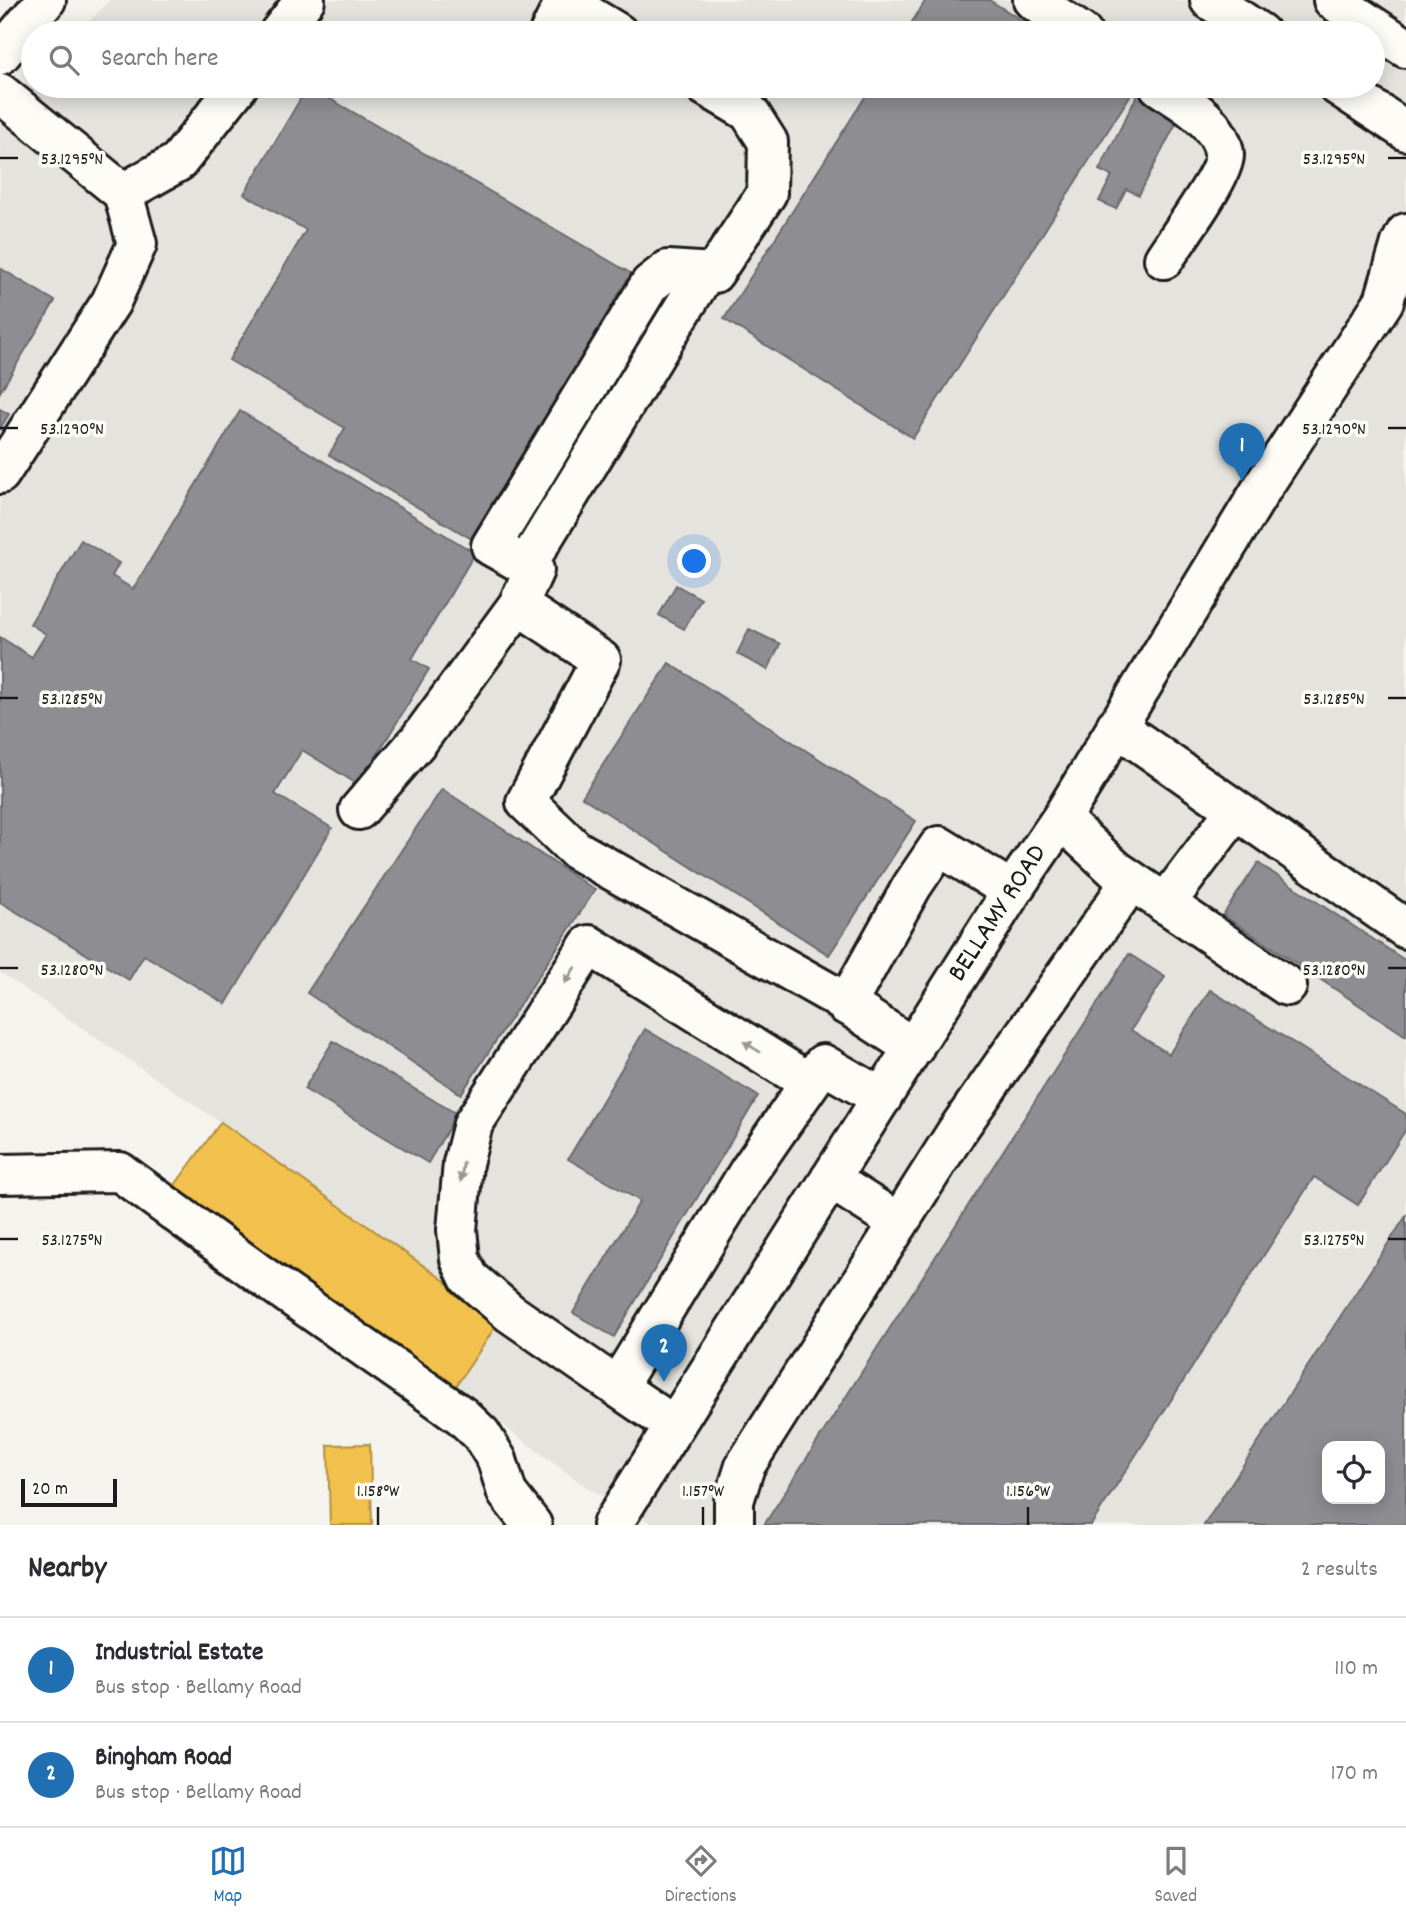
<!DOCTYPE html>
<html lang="en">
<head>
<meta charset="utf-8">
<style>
  :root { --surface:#fff; --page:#f7f7f7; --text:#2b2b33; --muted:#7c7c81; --line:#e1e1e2; --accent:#1f6fb2 }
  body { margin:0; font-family:Dekko,sans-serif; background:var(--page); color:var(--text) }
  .controls { position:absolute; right:21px; bottom:21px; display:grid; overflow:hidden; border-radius:14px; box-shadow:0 4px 18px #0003 }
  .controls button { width:63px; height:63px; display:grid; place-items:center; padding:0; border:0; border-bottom:2px solid var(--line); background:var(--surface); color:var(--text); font:35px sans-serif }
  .scale { position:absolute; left:21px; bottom:18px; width:96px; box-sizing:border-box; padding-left:7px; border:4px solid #1c1c1c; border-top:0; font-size:19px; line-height:24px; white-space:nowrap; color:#1c1c1c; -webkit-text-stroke:5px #fdfcf7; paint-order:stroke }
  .you { position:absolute; left:695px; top:562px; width:24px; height:24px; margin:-18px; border:5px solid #fff; border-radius:50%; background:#1a73e8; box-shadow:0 0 0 10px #1a73e833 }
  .badge { display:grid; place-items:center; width:46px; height:46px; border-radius:50%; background:var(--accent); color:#fff; font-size:23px; font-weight:700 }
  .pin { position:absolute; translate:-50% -58px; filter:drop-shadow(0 2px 4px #0008) }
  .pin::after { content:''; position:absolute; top:37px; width:24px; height:21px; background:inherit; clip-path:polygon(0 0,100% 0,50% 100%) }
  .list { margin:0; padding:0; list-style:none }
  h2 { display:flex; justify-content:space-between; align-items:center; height:91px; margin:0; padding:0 28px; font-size:30px }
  h2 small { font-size:23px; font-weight:400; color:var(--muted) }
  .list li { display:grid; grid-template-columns:46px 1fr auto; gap:21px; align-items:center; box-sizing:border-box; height:105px; padding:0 28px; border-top:2px solid var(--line) }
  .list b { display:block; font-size:26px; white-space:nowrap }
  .list p { margin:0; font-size:23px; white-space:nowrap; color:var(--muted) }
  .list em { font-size:23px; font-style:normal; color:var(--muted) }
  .icon { flex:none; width:38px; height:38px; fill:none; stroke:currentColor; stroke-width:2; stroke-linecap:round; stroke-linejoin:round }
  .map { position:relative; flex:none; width:1406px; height:1525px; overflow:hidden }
  .search { position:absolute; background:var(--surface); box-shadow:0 4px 18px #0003; left:21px; right:21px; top:21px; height:77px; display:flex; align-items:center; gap:18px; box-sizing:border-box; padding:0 24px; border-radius:38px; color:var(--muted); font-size:26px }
  .sheet { height:301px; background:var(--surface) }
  nav { display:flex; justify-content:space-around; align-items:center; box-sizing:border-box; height:98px; border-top:2px solid var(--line); background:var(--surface); font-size:19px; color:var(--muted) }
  nav a { display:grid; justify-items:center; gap:4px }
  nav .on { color:var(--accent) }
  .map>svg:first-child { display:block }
  .built { fill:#e4e3de; fill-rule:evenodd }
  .homes { fill:#f2c14e; stroke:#b2903f; stroke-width:2 }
  .industry { fill:#8d8d92; stroke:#6b6b6f; stroke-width:2; fill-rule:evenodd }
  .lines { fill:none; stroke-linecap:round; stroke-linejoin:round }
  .minor-casing { stroke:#1c1c1c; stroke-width:44 }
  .major-casing { stroke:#1c1c1c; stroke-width:44 }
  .minor { stroke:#fdfcf7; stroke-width:38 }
  .major { stroke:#fdfcf7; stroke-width:38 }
  .oneway { fill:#989794 }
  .ticks { fill:none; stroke:#1c1c1c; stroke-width:2.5 }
  .labels { text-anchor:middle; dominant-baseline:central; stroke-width:7; stroke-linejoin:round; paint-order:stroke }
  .street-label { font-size:28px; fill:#1c1c1c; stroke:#fdfcf7 }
  .ticks-label { font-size:18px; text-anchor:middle; fill:#1c1c1c; stroke:#fdfcf7; stroke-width:7; stroke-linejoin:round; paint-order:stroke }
</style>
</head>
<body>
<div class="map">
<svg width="1406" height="1525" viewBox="0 0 1406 1525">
  <rect width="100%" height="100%" fill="#f4f3ee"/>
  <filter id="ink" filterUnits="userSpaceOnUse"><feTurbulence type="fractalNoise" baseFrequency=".0143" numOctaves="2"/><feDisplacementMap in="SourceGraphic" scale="14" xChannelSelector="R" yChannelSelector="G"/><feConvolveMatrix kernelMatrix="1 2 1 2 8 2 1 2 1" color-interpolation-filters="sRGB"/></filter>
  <g filter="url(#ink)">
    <path class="built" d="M110 0H1406V1525H656L586 1487 454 1389 172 1189 220 1122 0 972V123L33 84V86H1373V33H78ZM1327 1446H1380V1499H1327Z"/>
    <path class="homes" d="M221 1122 500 1320 454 1389 172 1189Z
      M370 1444 372 1525H330L328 1445Z"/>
    <path class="industry" d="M926 0H989L1042 33H905Z
      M308 86 632 274 475 541 329 455 345 428 229 360 306 230 244 194Z
      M872 86H1126L1133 91 913 438 724 319Z
      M1142 86 1184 108 1139 195 1126 189 1116 209 1099 201 1112 176 1099 170Z
      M0 268 55 301 0 392Z
      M0 409 9 414 0 429Z
      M240 411 475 553 412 659 429 669 359 785 302 750 275 794 332 828 226 1004 144 955 129 980 0 902V637L32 657 46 634 30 624 81 540 119 563 112 576 133 589Z
      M676 585 701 599 684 629 659 615Z
      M749 629 780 644 768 670 737 654Z
      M669 663 916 821 829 955 582 797Z
      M442 789 595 890 461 1094 307 993Z
      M1258 863 1406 961V1036L1223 915Z
      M1129 954 1165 977 1131 1030 1169 1054 1210 990 1406 1114V1129L1358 1205 1314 1177 1091 1525H764Z
      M645 1029 758 1096 614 1337 573 1313 640 1201 568 1159Z
      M333 1041 457 1114 428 1163 304 1089Z
      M1406 1216V1525H1204ZM1327 1446H1380V1499H1327Z"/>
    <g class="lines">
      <g class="minor-casing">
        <path id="minor" d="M563 0 618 33
          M1033 0 1082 33
          M279 33 305 0
          M549 33 565 1
          M1159 86C1172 95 1187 103 1199 114 1210 123 1224 140 1224 155 1225 174 1176 240 1164 259
          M0 93 123 193 137 244 111 302 0 474
          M123 193 178 162 238 86
          M526 566 705 273
          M518 605 534 570 491 546 650 284 668 270 714 273 767 193 768 142 749 112 705 86
          M1116 726 1406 929
          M359 810 419 740 518 605 601 660 526 802 576 850 831 994 914 1048
          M1061 819 1116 870 1287 986
          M1165 904 1235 811
          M846 1005 912 886 939 846 1012 891
          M0 1174 120 1172 261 1275 462 1416 481 1434 497 1460 507 1493 532 1525
          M830 1179 899 1223
          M617 1387 510 1313 469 1278 460 1259 457 1230 463 1163 473 1124 589 945 810 1083
          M673 1425 617 1387 749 1171 823 1064 882 1098
          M612 1525 1012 891 1061 819 1264 485 1384 301 1401 243 1406 233
          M734 1525V1501L745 1466 957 1131 1131 881"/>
      </g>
      <g class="major-casing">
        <path id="major" d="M1210 0 1260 33
          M1333 0 1406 48
          M0 55 46 0
          M1338 86 1406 131"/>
      </g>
      <use href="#minor" class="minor"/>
      <use href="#major" class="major"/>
    </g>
    <defs><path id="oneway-solid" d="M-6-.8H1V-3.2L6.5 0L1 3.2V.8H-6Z" transform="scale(1.75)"/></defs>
    <g class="oneway">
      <use href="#oneway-solid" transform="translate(570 975) rotate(123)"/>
      <use href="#oneway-solid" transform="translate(752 1047) rotate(-148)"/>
      <use href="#oneway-solid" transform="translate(462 1172) rotate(98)"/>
    </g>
  </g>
  <path class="ticks" d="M0 158H18M1388 158H1406M0 428H18M1388 428H1406M0 698H18M1388 698H1406M0 968H18M1388 968H1406M0 1239H18M1388 1239H1406M378 1507V1525M703 1507V1525M1028 1507V1525"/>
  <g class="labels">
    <g class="street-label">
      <text transform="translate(999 914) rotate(-57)">BELLAMY ROAD</text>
    </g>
  </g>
  <g class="ticks-label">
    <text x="72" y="164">53.1295°N</text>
    <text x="1334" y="164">53.1295°N</text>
    <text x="72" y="434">53.1290°N</text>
    <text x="1334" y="434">53.1290°N</text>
    <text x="72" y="704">53.1285°N</text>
    <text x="1334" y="704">53.1285°N</text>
    <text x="72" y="975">53.1280°N</text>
    <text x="1334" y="975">53.1280°N</text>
    <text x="72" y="1245">53.1275°N</text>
    <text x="1334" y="1245">53.1275°N</text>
    <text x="378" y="1496">1.158°W</text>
    <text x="703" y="1496">1.157°W</text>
    <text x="1028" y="1496">1.156°W</text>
  </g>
</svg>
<div class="controls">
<button><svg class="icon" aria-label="locate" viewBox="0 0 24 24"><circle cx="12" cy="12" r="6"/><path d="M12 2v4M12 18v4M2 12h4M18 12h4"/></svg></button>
</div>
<div class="scale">20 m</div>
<div class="you"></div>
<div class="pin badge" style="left:1242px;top:481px">1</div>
<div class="pin badge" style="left:664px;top:1382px">2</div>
<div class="search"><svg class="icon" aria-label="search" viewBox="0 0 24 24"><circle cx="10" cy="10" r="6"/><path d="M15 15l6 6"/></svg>Search here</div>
</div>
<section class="sheet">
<h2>Nearby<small>2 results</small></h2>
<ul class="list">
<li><span class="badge">1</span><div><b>Industrial Estate</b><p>Bus stop · Bellamy Road</p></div><em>110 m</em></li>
<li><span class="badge">2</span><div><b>Bingham Road</b><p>Bus stop · Bellamy Road</p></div><em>170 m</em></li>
</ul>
</section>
<nav>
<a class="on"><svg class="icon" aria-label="map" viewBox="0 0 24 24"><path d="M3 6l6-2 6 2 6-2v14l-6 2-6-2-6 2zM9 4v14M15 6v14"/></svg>Map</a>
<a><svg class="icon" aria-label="directions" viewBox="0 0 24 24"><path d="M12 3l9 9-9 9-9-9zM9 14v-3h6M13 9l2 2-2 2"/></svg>Directions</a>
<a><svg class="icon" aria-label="saved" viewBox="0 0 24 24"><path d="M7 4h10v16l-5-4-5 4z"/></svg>Saved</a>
</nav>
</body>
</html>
